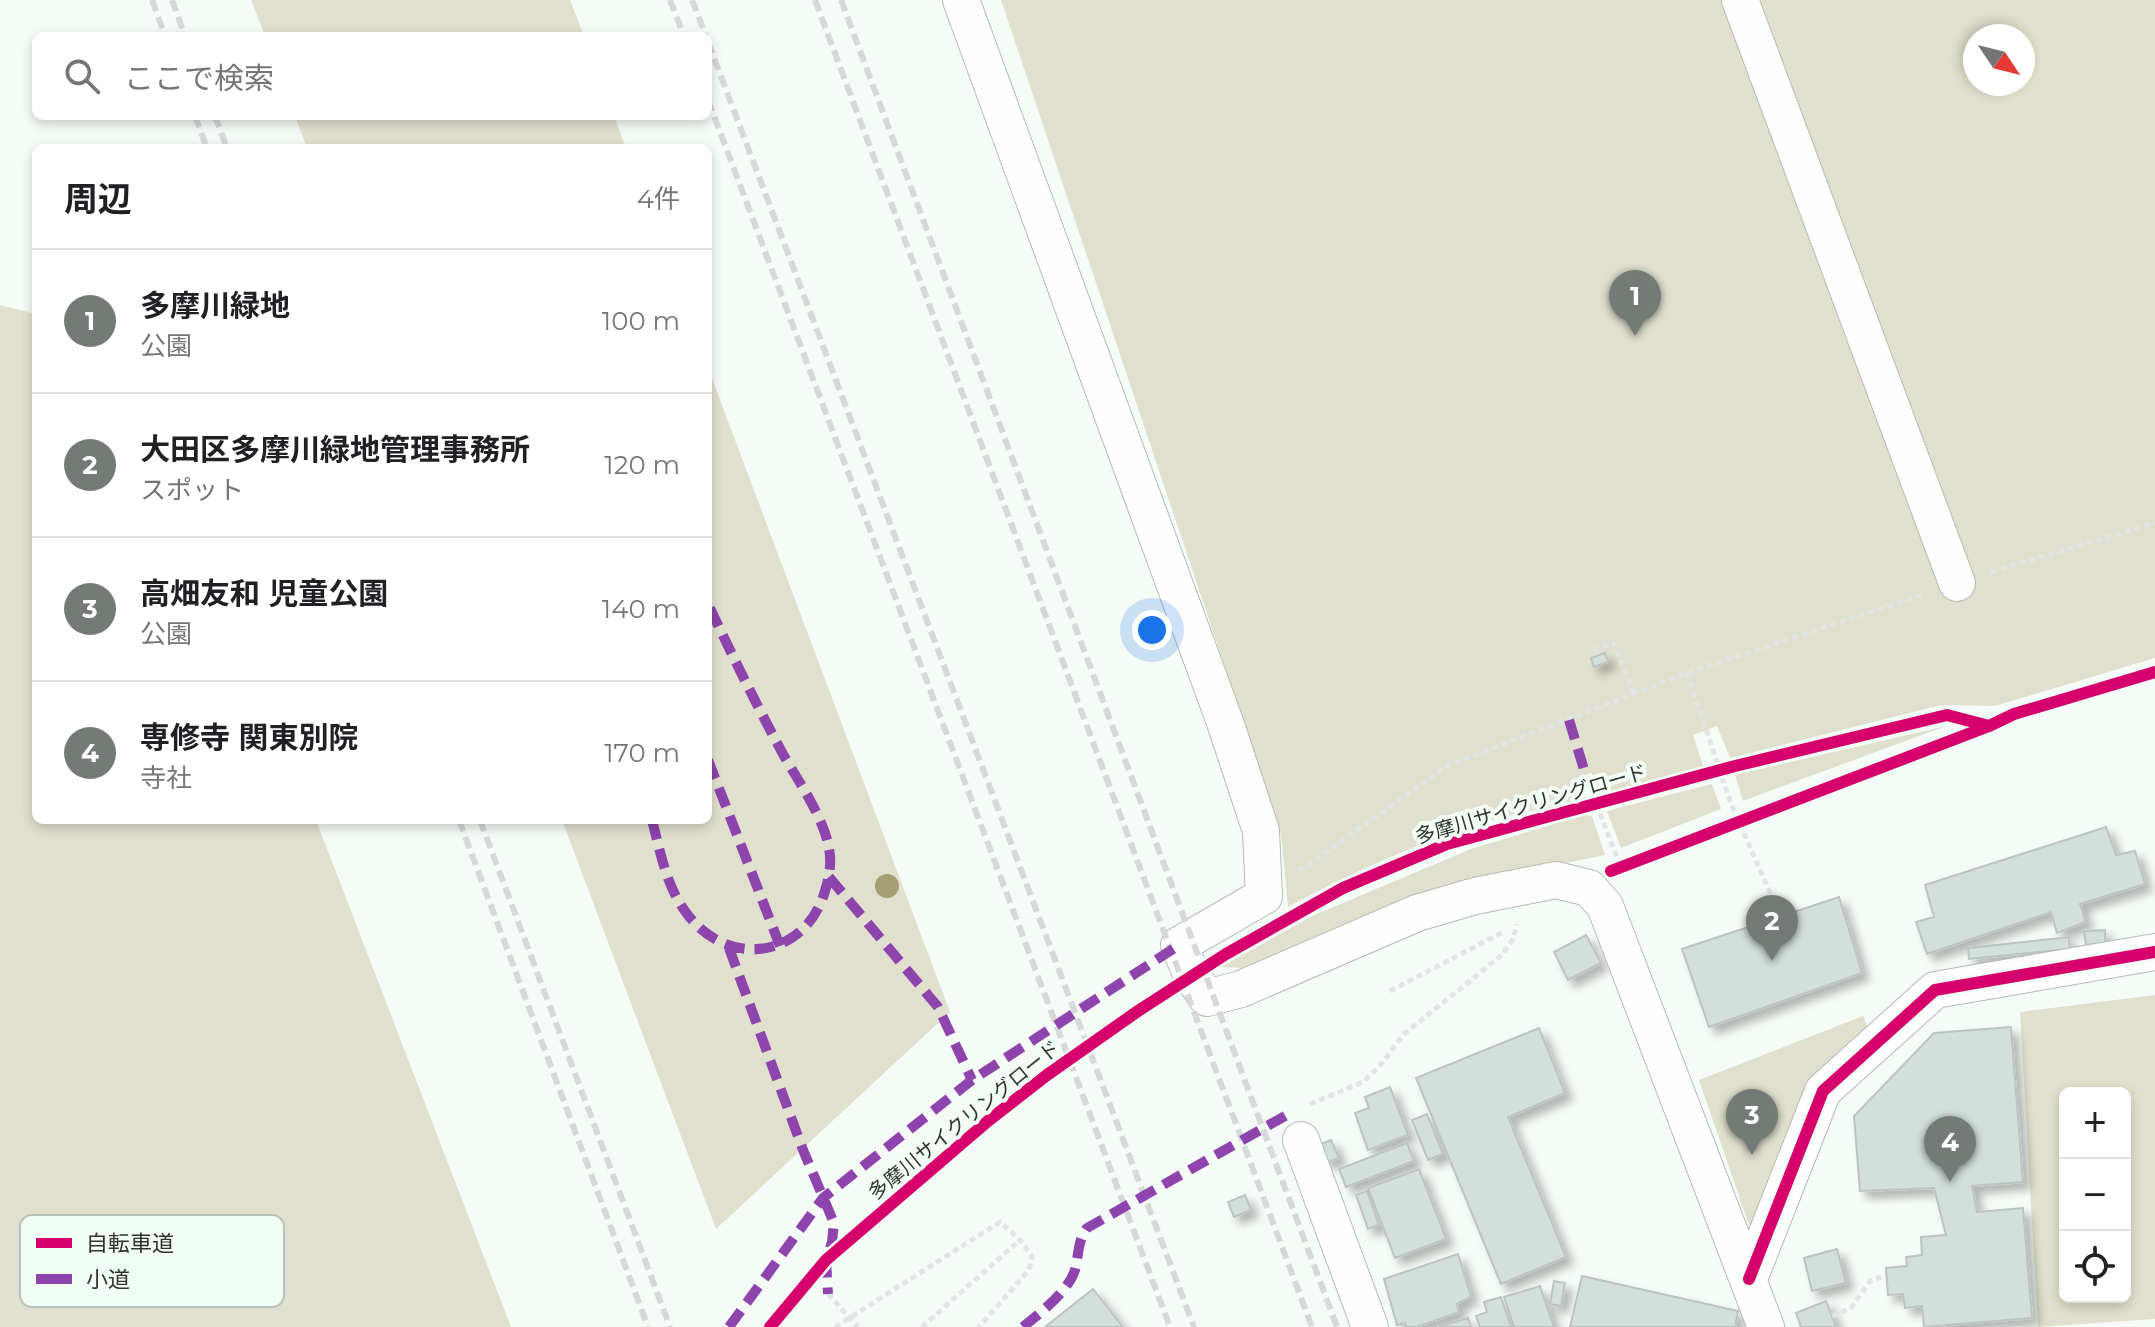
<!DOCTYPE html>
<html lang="ja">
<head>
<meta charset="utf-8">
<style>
  :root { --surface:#fff; --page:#f2f2f2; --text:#202124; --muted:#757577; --line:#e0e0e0; --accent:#747a75 }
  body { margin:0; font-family:Montserrat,"Noto Sans JP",sans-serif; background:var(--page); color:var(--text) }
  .controls { position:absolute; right:24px; bottom:24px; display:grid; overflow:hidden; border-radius:12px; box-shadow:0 4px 12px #0003 }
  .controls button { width:72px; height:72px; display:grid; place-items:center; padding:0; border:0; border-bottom:2px solid var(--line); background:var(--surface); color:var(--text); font:40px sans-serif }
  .compass { position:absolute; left:1963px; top:24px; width:72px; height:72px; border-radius:50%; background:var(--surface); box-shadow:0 4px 12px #0003; rotate:125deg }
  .you { position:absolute; left:1152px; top:630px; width:28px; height:28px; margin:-20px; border:6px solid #fff; border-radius:50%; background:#1a73e8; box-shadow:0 0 0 12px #1a73e833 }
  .badge { display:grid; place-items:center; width:52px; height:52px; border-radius:50%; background:var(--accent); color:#fff; font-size:26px; font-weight:700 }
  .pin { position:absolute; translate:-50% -66px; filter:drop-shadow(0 2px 4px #0008) }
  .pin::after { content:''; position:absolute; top:42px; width:28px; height:24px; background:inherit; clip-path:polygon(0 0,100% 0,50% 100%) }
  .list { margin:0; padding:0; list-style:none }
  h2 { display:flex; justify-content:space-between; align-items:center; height:104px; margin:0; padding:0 32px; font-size:34px }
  h2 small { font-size:26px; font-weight:400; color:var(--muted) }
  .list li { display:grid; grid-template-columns:52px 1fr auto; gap:24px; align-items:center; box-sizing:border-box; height:144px; padding:0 32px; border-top:2px solid var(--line) }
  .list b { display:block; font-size:30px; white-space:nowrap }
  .list p { margin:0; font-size:26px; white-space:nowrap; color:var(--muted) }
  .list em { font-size:26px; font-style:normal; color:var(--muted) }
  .icon { flex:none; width:44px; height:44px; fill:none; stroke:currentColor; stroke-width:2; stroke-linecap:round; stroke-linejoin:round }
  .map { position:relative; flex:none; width:2155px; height:1327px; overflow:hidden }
  .search { position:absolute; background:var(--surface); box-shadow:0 4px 12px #0003; left:32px; top:32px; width:680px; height:88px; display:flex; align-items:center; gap:20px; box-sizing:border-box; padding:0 28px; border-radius:12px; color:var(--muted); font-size:30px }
  .panel { position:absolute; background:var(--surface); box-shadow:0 4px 12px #0003; left:32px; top:144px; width:680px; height:680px; border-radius:12px }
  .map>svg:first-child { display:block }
  .green { fill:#e1e0ce; fill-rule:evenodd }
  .building { fill:#d2dfdb; stroke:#bdc3c0; stroke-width:2; filter:url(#shadow) }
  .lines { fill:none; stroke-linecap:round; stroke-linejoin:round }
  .minor-casing { stroke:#b5bab6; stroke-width:38 }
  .path { stroke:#e2e5e3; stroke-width:5; stroke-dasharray:6 4; stroke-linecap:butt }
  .minor { stroke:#fefefe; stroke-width:36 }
  .rail { stroke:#d6d9d7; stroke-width:6; stroke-dasharray:12 6; stroke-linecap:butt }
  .quiet { stroke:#8e44ad; stroke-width:10; stroke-dasharray:20 10; stroke-linecap:butt }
  .cycleway-casing { stroke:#f2fef5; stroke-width:17 }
  .cycleway { stroke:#d6006c; stroke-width:12 }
  .tree { fill:#a5a074 }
  .labels { text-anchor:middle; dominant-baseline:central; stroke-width:8; stroke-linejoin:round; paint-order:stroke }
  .street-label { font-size:20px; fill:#2e3430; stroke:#f2fef5 }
  .key { fill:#f2fef5; stroke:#b7c1ba; stroke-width:2 }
  .key-label { font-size:22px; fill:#2e3430 }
</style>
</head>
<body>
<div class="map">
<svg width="2155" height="1327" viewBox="0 0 2155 1327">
  <defs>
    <filter id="shadow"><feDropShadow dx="7" dy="7" stdDeviation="4" flood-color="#0004"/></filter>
  </defs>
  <rect width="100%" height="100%" fill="#f5fbf6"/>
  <path class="green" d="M251 0H570L584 36H265Z
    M1001 0H2155V658L1995 706 1941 705 1730 758 1717 726 1693 735 1703 766 1602 795 1591 773 1580 778 1586 798C1550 807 1514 814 1479 824 1412 845 1349 874 1288 907L1281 834ZM1975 36H2023V84H1975Z
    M295 116H614L626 148H307Z
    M0 305 36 314V820H316L511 1327H0Z
    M708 368 950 1012 716 1229 562 820H708Z
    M1946 726 1743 801 1735 775Z
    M1712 784 1721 809 1621 848 1607 811Z
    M1584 815 1592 816 1605 855 1454 886 1243 968 1221 967 1312 916 1471 849Z
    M2155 995V1319L2038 1327 2020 1012ZM2065 1093H2125V1297H2065Z
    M1863 1016 1868 1027 1807 1083 1750 1228 1699 1080Z"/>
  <path class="building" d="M1605 653 1608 662 1594 667 1591 658Z
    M2106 827 2116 855 2135 851 2145 884 2080 904 2086 922 2057 933 2051 912 1927 954 1916 922 1934 917 1925 885Z
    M1839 897 1862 973 1709 1027 1682 949Z
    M2105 930V943L2086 945 2084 931Z
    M1586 935 1601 963 1568 980 1554 952Z
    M2069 937 2070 949 1969 959 1968 948Z
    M2011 1027 2023 1182 1972 1186 1977 1212 2023 1208 2032 1318 1924 1327 1922 1306 1905 1308 1903 1294 1888 1295 1886 1268 1907 1266 1906 1257 1922 1255 1921 1237 1946 1235 1934 1188 1860 1191 1854 1116 1934 1033Z
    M1539 1028 1565 1093 1508 1117 1566 1257 1501 1284 1416 1078Z
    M1390 1087 1408 1135 1368 1150 1355 1113 1369 1108 1365 1097Z
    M1427 1114 1443 1154 1428 1160 1412 1120Z
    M1331 1140 1339 1158 1326 1163 1318 1145Z
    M1407 1143 1414 1161 1346 1187 1339 1169Z
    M1419 1169 1446 1239 1395 1258 1368 1188Z
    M1367 1191 1379 1225 1368 1229 1356 1195Z
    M1245 1195 1251 1210 1234 1217 1228 1202Z
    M1837 1249 1846 1283 1812 1291 1804 1258Z
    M1458 1254 1471 1296 1457 1304 1459 1312 1417 1327H1406L1405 1323 1397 1325 1384 1279Z
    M1582 1276 1738 1311 1735 1327H1570Z
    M1554 1281 1565 1283 1561 1306 1550 1304Z
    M1540 1286 1554 1327H1514L1504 1297Z
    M1093 1289 1123 1327H1045Z
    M1501 1297 1511 1327H1480L1476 1316 1487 1312 1484 1302Z
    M1826 1301 1836 1327H1801L1796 1313Z
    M1468 1318 1471 1327H1438Z"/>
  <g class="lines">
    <g class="minor-casing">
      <path id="minor" d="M961 0 1226 725 1261 831 1264 896 1179 945 1192 976 1207 998 1241 989 1417 913 1475 896 1556 880 1589 888 1605 906 1766 1327
        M1740 0 1957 583
        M1301 1140 1370 1327
        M1749 1279 1823 1091 1935 990 2155 952"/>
    </g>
    <path class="path" d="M1991 572 2155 523
      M1593 650 1614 643 1634 694
      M1687 673 1730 801 1780 916
      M1586 776 1620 866
      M1299 871 1447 766 1687 673 1925 594
      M1390 991 1505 931
      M1310 1104 1363 1082 1378 1068 1404 1034 1502 955 1513 939 1517 924
      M828 1294 858 1327
      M1832 1316 1851 1308 1870 1281 1881 1277
      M835 1327 1000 1222 1020 1240 1032 1257 1029 1270 979 1327
      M922 1327 1020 1240"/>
    <use href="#minor" class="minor"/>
    <path class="rail" d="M152 0 165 36
      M172 0 185 36
      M670 0 684 36
      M692 0 706 36
      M815 0 1312 1327
      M841 0 1337 1327
      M708 42 1194 1327
      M708 100 1170 1327
      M195 116 207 148
      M215 116 227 148
      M459 820 648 1327
      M480 820 670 1327"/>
    <path class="quiet" d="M1569 720 1586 776
      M708 760 780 946
      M652 820C660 851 666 885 685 911 725 969 805 960 825 891 829 878 832 862 829 849 825 820 799 782 784 756 757 706 732 655 708 604
      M829 877 938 1007 972 1080
      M729 948 803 1150 834 1223 832 1242 826 1260 828 1294
      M729 1327 823 1198 972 1080 1179 945
      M1023 1327C1040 1313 1068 1292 1075 1270 1079 1255 1077 1242 1087 1228L1292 1112"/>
    <g class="cycleway-casing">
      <path id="cycleway" d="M1611 871 1989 726
        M1749 1279 1823 1091 1935 990 2155 952
        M770 1327 826 1260 988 1121 1047 1075 1138 1011 1226 954 1343 888 1447 844 1735 766 1947 715 1989 726 2014 714 2155 672"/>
    </g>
    <use href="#cycleway" class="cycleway"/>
  </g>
  <circle class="tree" cx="887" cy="886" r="12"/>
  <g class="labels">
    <g class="street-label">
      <text transform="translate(1531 804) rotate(-16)">多摩川サイクリングロード</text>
      <text transform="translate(964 1120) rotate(-39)">多摩川サイクリングロード</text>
    </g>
  </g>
  <rect x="20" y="1215" width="264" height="92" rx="12" class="key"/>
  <rect x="36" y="1238" width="36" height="10" fill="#d6006c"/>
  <rect x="36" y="1274" width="36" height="10" fill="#8e44ad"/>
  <g class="key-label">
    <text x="86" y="1251">自転車道</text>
    <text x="86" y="1287">小道</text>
  </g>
</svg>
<div class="controls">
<button>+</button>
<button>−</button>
<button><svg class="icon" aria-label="locate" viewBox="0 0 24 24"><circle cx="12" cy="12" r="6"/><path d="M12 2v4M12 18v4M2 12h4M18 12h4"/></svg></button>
</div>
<svg class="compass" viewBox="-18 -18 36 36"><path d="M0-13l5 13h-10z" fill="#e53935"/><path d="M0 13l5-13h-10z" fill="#757577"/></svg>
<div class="you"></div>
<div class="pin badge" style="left:1635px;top:336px">1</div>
<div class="pin badge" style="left:1772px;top:961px">2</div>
<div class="pin badge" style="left:1752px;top:1155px">3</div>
<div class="pin badge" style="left:1950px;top:1182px">4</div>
<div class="search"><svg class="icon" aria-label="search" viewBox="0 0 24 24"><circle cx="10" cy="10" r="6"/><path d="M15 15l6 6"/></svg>ここで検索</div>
<section class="panel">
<h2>周辺<small>4件</small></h2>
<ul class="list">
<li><span class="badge">1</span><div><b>多摩川緑地</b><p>公園</p></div><em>100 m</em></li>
<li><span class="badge">2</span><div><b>大田区多摩川緑地管理事務所</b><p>スポット</p></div><em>120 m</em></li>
<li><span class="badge">3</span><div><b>高畑友和 児童公園</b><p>公園</p></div><em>140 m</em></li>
<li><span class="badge">4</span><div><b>専修寺 関東別院</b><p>寺社</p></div><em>170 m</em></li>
</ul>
</section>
</div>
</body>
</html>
